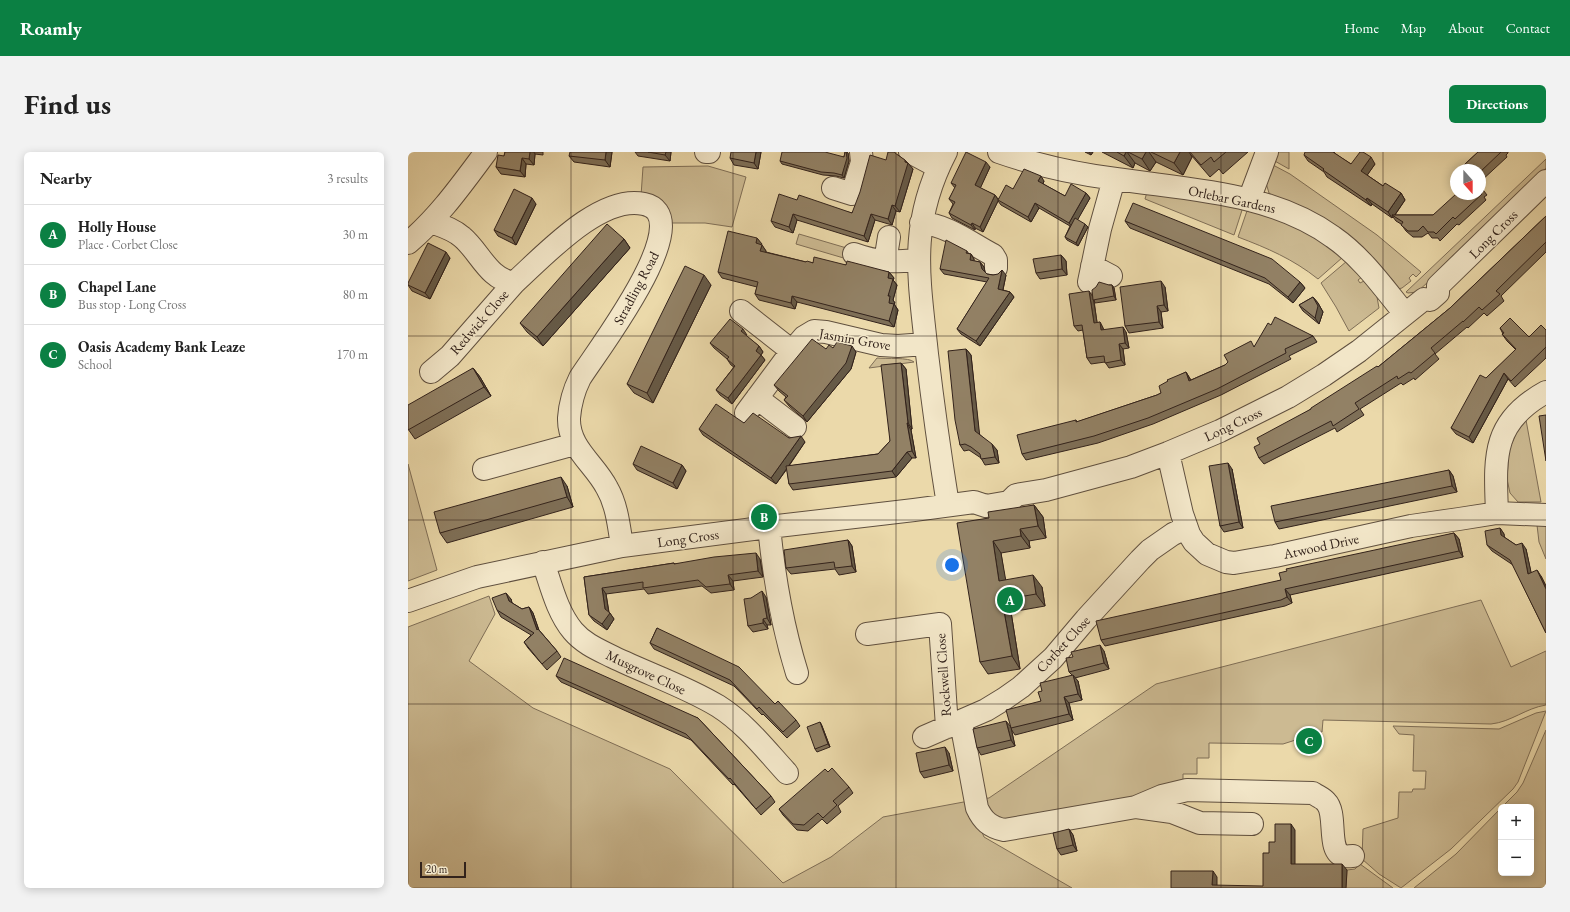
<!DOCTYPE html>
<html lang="en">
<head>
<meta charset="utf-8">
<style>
  :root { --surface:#fff; --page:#f2f2f2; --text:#222; --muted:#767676; --line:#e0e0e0; --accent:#0b8043 }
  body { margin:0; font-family:"EB Garamond",serif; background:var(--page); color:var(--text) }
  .controls { position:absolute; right:12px; bottom:12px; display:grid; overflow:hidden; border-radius:6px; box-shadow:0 2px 10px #0003 }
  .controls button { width:36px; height:36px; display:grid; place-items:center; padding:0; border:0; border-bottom:1px solid var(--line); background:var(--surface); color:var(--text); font:20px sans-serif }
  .compass { position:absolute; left:1042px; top:12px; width:36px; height:36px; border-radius:50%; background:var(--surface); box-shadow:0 2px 10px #0003; rotate:159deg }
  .scale { position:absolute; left:12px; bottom:10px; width:46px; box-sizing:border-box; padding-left:4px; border:2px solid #32221b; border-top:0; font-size:11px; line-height:14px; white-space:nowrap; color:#32221b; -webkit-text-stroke:3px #f2e6c8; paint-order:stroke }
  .you { position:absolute; left:544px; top:413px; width:14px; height:14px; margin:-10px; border:3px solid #fff; border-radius:50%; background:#1a73e8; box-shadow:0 0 0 6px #1a73e833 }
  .badge { display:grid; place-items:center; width:26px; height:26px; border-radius:50%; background:var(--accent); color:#fff; font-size:13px; font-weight:700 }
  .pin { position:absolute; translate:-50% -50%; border:2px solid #fff; box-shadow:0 1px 4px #0006 }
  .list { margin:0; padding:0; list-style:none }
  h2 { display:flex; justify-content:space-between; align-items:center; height:52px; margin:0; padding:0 16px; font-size:17px }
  h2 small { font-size:13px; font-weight:400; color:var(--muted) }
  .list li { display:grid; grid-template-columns:26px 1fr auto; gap:12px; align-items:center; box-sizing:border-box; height:60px; padding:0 16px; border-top:1px solid var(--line) }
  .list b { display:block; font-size:15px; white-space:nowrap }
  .list p { margin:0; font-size:13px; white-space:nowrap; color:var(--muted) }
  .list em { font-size:13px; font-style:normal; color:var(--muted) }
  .map { position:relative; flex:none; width:1138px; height:736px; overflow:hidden; border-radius:6px }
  header { display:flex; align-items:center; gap:24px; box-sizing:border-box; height:56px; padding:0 20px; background:var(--accent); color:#fff }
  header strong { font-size:19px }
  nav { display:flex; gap:22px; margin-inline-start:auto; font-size:14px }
  .intro { display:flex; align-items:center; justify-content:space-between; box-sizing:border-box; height:96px; padding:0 24px }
  h1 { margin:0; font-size:28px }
  .button { padding:10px 18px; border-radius:6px; background:var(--accent); color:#fff; font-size:14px; font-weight:700 }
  main { display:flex; gap:24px; padding:0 24px }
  aside { flex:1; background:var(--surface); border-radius:6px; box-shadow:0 2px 10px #0003 }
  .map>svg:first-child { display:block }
  .green { fill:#ccba92; stroke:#7f6e56 }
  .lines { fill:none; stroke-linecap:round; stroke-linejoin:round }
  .minor-casing { stroke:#60503f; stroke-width:24 }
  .minor { stroke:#f2e6c8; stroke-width:22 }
  .wall { fill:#7e6f57; stroke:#32221b }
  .shaded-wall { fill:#665a47; stroke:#32221b }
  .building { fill:#928165; stroke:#32221b }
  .grid { fill:none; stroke:#32221b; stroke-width:1; stroke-opacity:0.55 }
  .labels { text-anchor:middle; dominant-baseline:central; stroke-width:3; stroke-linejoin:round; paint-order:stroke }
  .street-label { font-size:14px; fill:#32221b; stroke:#f2e6c8 }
</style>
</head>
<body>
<header>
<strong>Roamly</strong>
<nav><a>Home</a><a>Map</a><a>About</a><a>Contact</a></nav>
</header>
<div class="intro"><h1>Find us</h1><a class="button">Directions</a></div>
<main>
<aside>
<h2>Nearby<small>3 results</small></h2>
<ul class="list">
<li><span class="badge">A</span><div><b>Holly House</b><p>Place · Corbet Close</p></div><em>30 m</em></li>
<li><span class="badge">B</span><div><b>Chapel Lane</b><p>Bus stop · Long Cross</p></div><em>80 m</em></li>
<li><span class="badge">C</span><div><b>Oasis Academy Bank Leaze</b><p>School</p></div><em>170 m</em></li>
</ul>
</aside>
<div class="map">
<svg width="1138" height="736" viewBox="0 0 1138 736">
  <rect width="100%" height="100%" fill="#ebd9aa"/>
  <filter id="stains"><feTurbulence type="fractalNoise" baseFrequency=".005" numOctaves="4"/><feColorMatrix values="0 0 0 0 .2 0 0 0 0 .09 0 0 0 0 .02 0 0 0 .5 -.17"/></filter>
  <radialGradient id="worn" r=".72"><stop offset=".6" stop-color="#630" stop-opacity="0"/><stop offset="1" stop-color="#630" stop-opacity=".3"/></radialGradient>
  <path class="green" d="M869 0H881V17L865 8Z
    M1138 7V16L1020 130 1009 140 1000 141 998 140Z
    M865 13 882 22 969 83 1013 120 1008 125 1005 122 1001 126 1003 129 994 136 990 137 984 132 986 130 983 126 980 128 861 41 858 31Z
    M300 14 338 25 324 75 297 71H263L261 60 233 44 235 15Z
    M739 40 836 52 826 83 737 47Z
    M841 53 877 66 935 105 910 127C885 107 859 96 830 85Z
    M391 82 442 97 439 107 388 92Z
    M939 109 954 125 950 128 952 131 956 129 969 145 971 156 941 179 928 155 913 131Z
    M469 206C478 207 501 205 506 210L461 216Z
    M1118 268 1133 350H1110L1102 341 1099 327 1101 298 1109 279Z
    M0 312 29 418 0 429Z
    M1138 372V407L1131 390 1129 373Z
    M81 444 87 462 61 509 125 556 262 617 375 731 423 705 475 665 561 649 576 685 664 736H0V475Z
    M1073 448 1103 515 1138 499V553C1118 556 1103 570 1083 572L915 568 914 580H897V585L875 592 801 591V606H789V622H775V633L724 646 590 669 573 647 581 646 748 532Z
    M1138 559 1110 630 1105 637 1043 697 993 736 971 722 954 707 955 677 990 666 991 640H1004L1005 637H1017L1018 619H1005L1006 583 991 582 985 574 1091 577 1128 561Z
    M1138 578V736H1006L1048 702 1093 656V721H1123V655H1094L1109 640 1115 631Z
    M952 712 985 736H938L939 718 947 717Z"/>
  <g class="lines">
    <g class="minor-casing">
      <path id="minor" d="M298 0H301
        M502 0 530 15
        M538 0C500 73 511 125 519 202 525 253 532 303 540 353
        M591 0C628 13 669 22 708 27 781 38 863 40 925 85 954 105 975 135 997 162
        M425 36 444 42 454 10 453 0
        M841 48 859 0
        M23 70C34 74 45 77 54 85 72 100 80 127 106 131 136 104 192 42 236 52 294 64 186 203 172 226 166 238 162 253 161 266 160 296 187 312 199 336 209 353 211 375 214 394
        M513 71C540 73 562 91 585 103L588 108V116
        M0 91C31 65 54 32 78 0
        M446 102C470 111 485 110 510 108
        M477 110 481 85
        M684 114 703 124
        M681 130 692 77 706 27
        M333 159 384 199
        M23 220 42 204 106 131
        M349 246 387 275
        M338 261 384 199 396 185 406 179 418 180 473 193 490 194 518 192
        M760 301 774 362 781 382 786 390 799 402 818 410 826 411 867 404 1003 374 1051 367 1089 361 1138 363
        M76 317 167 292
        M1089 361C1087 306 1083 270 1138 240
        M361 375C366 425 374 473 389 521
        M135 410C143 433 149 460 165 479 176 492 191 498 205 505 240 522 277 534 310 554 337 571 357 597 379 621
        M0 449 69 425 214 394 361 375 506 358 566 350 578 354 601 350 608 343 638 338 723 315 760 301 812 279 880 245 916 223 951 199 1016 147 1022 148 1030 141V134L1138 29
        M459 482 532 472 539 575
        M553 570 569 656C575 669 582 675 596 678L728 655 764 660 792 671 844 672
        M516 585 578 558 596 547 613 535 645 506 678 467 732 408 742 398 765 382 778 376
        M728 655 754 644 779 638 905 641C909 644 915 646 918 650 930 662 918 700 936 704 938 705 942 704 945 704"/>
    </g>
    <use href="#minor" class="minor"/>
  </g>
  <path class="wall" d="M97 0H135V3L127 2 126 13 118 12 117 25 93 22 88 15 96 4Z
    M204 0 202 15 166 10 161 4Z
    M227 0H263L262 9 230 4Z
    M353 0 350 17 326 13 322 6Z
    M437 0H439L440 1 441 9 436 26 428 24 415 23 374 12 372 9 436 5Z
    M677 0H685L683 3Z
    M694 0H840L815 22 811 17 802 25 783 3 784 5 775 23 748 10 742 19 727 11 725 16Z
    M927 0 926 1 943 12H967L959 23 975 34 993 41 997 48 987 63H1025L1072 34 1079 43 1076 45 1078 48 1051 73 1049 72 1032 89 1030 86H1024L1020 81 1014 85H1005L998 79 993 72 988 69 985 65 984 66 964 52 963 54 919 25 916 20 900 9 896 3Z
    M1070 0H1100V1L1098 3 1099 5 1072 30V18H1059L1056 13Z
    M490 3 499 10 505 17 492 60 488 59 484 73 467 68 460 90 389 68 385 81 367 75 363 69 389 48 444 61 478 8Z
    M582 15 572 36 587 43 590 47 605 37 636 29 635 32 657 44 678 41 682 46 669 68 680 75 670 94 659 88 657 85 662 74 631 56 623 70 593 53 590 49 575 80 567 76V78L544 66 541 61 545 52 541 47 547 36 543 31Z
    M128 52 108 93 90 84 86 78Z
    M1138 64V100L1093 144 1096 149 1079 164 1076 161 1060 176 1059 175 1027 202 1031 207 1007 228 1006 226 995 233 993 231 952 257 956 263 929 280 927 276 856 312 851 306 852 292 903 257 970 215 1042 156Z
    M717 69 892 130 897 136 885 151 861 132 722 76Z
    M349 86 358 99V100L398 110 438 113 481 120 486 126 485 128 489 133 485 148 487 151 486 152 490 158 486 175 389 150 387 157 351 148 347 142 349 135 314 126 310 120Z
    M216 87 222 96 135 194 119 180 112 171Z
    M559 99 560 101 563 102 566 107V109L572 110 576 115 577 120 579 122 585 123H598L595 138 602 140 606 145 572 194 553 182 549 177 579 130 536 122 532 117Z
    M653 103 658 109 659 123 632 127 628 121Z
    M42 106 22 147 4 139 0 133V131Z
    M303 133 245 251 226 241 219 232Z
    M701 133H704L706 136 708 148 687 151 686 148 689 171 692 170 696 178 718 180 721 196 715 197 717 213 701 216 697 210 683 212 679 206 675 178 670 179 666 174 684 144Z
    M757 135 760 159 753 160 755 176 721 181 717 174Z
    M905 145 910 151 915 160 911 172 895 159 891 153Z
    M863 173 905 184 909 190 881 204 883 207 813 243 745 272 690 291 618 308 614 302 668 268 669 270 749 243 753 241 760 229 778 220 783 228 817 213 846 195Z
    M1092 176 1121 185 1138 178V206L1107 235 1100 227 1065 291 1048 282 1043 276 1078 226 1108 198 1099 189 1094 182H1095Z
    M339 183 338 184 351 194 355 200 353 203 357 208 324 252 312 243 308 238 326 215 323 213 319 207 306 196 302 191Z
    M425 196 448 200 443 217 399 270 381 254 376 248 378 245 371 239 366 233 418 197Z
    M558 197 563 203 571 282 589 298 591 311 577 313 573 306 561 298 556 299 552 293Z
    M493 211 498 217 504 277 503 278 508 306H504L488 325 385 338 381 332 379 317 368 332 295 283 291 277 336 271 381 286 397 290 381 314 470 302 482 289Z
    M65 216 72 225 83 244 7 287 0 277Z
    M225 312 274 313 278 319 269 337 229 318Z
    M824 317 835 376 816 380 812 374Z
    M1041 318 1045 324 1049 340 871 377 867 370Z
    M159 334 165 355 39 391 32 381Z
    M626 353 635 365 638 386 621 389 622 396 593 401 597 428 634 435 637 454 603 460 612 517 580 522 572 510 581 366Z
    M1092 376 1096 382V385L1108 393 1118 397 1123 421 1133 424 1138 434V481L1105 413 1084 399 1079 393Z
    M1046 381 1051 387 1055 405 882 443 884 451 877 454 697 494 693 488 873 428Z
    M440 388 444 394 448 420 431 423 427 417 383 422 378 416Z
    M352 407 355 425 325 429 326 438 303 441 294 434 240 442 236 437 198 442 201 460 206 467 199 478 186 469 181 463 176 425 266 411 267 412Z
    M358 445 363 473H359L360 477 345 480 340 474 343 446Z
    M103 447 104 451 114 457 121 455 125 461 131 478 149 499 153 505 139 518 120 496 116 490 123 483 93 465 89 458Z
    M249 476 367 552 388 568 392 574 379 586 355 562 354 563 326 534 246 497 242 491Z
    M696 499 701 517 667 526 670 529 674 548 661 551 665 568 607 583 603 577 607 594 573 603 569 596 602 574 633 549 634 539 664 523 661 520Z
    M148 524 290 566 363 644 367 650 353 663 326 632 325 633 283 588 153 530Z
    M412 570 414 574 422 595 409 600 407 597Z
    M541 601 545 619 516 626 512 620Z
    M420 620 441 635 445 641 430 654 433 660 419 672 414 667 400 679 389 678 375 663 371 657Z
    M661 677 665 683 669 699 653 703 649 697Z"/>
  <path class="shaded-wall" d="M122 0H126L127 2 126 13 121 7Z
    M198 0H204L202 15 197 8Z
    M258 0H263L262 9 257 3Z
    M348 0H353L350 17 346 11Z
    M438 0H439L440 1 441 9 436 26 434 23Z
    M681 0H685L683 3Z
    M718 0H719L727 11 725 16 716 4Z
    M738 0H741L748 10 742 19 734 7Z
    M772 0H781L784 5 775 23 766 11Z
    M963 5 967 12 958 25 953 19Z
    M114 6 118 12 117 25 112 19Z
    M497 8 500 12V11L505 17 492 60 487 54Z
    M578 10 582 15 571 39 567 33Z
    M633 24 636 29 634 34 630 29Z
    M678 41 682 46 665 76 661 71Z
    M993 41 997 48 986 64 984 63 985 65 984 66 980 60Z
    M587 43 591 49 590 48V49L575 80 572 75Z
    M124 46 128 52 108 93 104 86Z
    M959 46 964 52 963 54 958 48Z
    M627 51 631 56 623 70 620 65Z
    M484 53 488 59 484 73 480 67Z
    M385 62 389 68 385 81 381 75Z
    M463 62 467 68 460 90 456 84Z
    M564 71 567 76V78L563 73Z
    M677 72 680 75 670 94 668 91Z
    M349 86 354 92 352 97 348 91Z
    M216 87 222 96 135 194 129 185Z
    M354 93 358 99 356 105 352 99Z
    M38 100 42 106 22 147 17 141Z
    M563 102 566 107 565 113 562 108Z
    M653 103 658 109 659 123 654 117Z
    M572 110 576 115 577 122 574 117Z
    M594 118 598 123 594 142 590 137Z
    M481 120 486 126 485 128 489 133 485 148 487 151 486 152 490 158 486 175 481 169 480 126Z
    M296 123 303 133 245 251 239 241Z
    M753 129 757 135 760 159 756 153Z
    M892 130 897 136 885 151 880 145Z
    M704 133 706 136 708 148 706 144Z
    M681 139 685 145 690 176 686 171Z
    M602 140 606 145 572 194 568 189Z
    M384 144 389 150 387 157 383 151Z
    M905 145 910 151 915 160 911 172 907 166Z
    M749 154 753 160 755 176 751 170Z
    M692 170 695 176 696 184 693 178Z
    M715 175 718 180 721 196 717 191Z
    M335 177 339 183 337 185 333 179Z
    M711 192 715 197 717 213 713 208Z
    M351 194 355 200 352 204 348 199Z
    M444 194 448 200 443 217 399 270 395 264Z
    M558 197 563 203 572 286 567 279Z
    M353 203 357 208 324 252 320 246Z
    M493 211 498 217 504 277 500 271Z
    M65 216 72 225 83 244 76 235Z
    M778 220 782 227 785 235 781 229Z
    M1096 221 1100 227 1065 291 1061 285Z
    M499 271 503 278 508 306 504 299Z
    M393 284 397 290 368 332 363 326Z
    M584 292 589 298 591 311 587 305Z
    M499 300 504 306 488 325 484 319Z
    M820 311 824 317 835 376 831 370Z
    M274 313 278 319 269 337 265 331Z
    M1041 318 1045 324 1049 340 1044 334Z
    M153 325 159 334 165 355 159 345Z
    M626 353 635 365 638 386 630 374Z
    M1092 376 1096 382 1097 389 1093 383Z
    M612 377 621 389 622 396 613 384Z
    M1046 381 1051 387 1055 405 1051 399Z
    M440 388 444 394 448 420 444 414Z
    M585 389 593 401 600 441 591 429Z
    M1114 391 1118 397 1125 429 1120 422Z
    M348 401 352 407 355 425 350 419Z
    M1129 418 1133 424 1138 434V437Z
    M320 423 325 429 326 438 322 432Z
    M625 423 634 435 637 454 628 442Z
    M194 436 198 442 201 462 202 461 206 467 199 478 194 472 197 457Z
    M877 437 882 443 884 451 879 445Z
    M354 439 358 445 363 473 359 466Z
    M98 441 103 447 105 455 101 449Z
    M594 448 603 460 612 517 604 504Z
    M121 455 125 461 133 485 129 478Z
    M355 467 359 473 360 477 355 471Z
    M692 493 696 499 701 517 696 511Z
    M665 523 670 529 674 548 670 542Z
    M656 545 661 551 665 568 661 562Z
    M598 569 603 575 607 594 603 588Z
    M412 570 414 574 422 595 420 592Z
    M537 595 541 601 545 619 541 613Z
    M883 672 887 678V718L883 712Z
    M661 677 665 683 669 699 665 693Z
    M934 712 939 718 938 736H934Z
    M805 719 809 725V736L804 733Z"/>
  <path class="building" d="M97 0H122L121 7 114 6 112 19 88 15 90 3 96 4Z
    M162 0H198L197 8 161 4Z
    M240 0H258L257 3Z
    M323 0H348L346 11 322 6Z
    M374 0H417L436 5 437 0H438L439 6 434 23 426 21 413 20 372 9Z
    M480 0H487V1L497 8V10L500 11 487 54 484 53 480 67 463 62 456 84 385 62 381 75 363 69 371 42 389 48 391 43 444 61 452 40 462 3 478 8Z
    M558 0 578 10 567 33 587 43 572 75 564 71 563 73 541 61 547 50 541 47 548 33 543 31Z
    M709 0H718L716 4Z
    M720 0H738L734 7Z
    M743 0H772L766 11Z
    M782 0H818L806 10 803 5 793 13Z
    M897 0H925L943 12 952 0H955L963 5 953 19 975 34 977 31 993 41 980 60 959 46 958 48 915 18 916 17 896 3Z
    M1070 0H1093L1072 20V18H1060L1056 13Z
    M616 17 633 24 630 29 657 44 663 32 678 41 661 71 627 51 620 65 590 48 598 33 605 37Z
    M1072 34 1074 37 1072 39Z
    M106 37 124 46 104 86 86 78Z
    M1072 40 1074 42 1047 67 1045 65 1028 82 1026 80H1020L1015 74 1010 79H1000L993 73 995 70 984 63H1025L1048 42H1072Z
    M725 51 864 107 892 130 880 145 857 126 717 69Z
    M1138 64V90L1088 139 1092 142 1074 158 1071 155 1055 170V169L1023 196 1027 201 1003 221 1001 220 990 227 989 224 947 251 951 257 925 274 923 269 851 306 846 295 852 292 849 286 903 257V256L969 214 970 215 1042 156Z
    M667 66 677 72 668 91 657 85Z
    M199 72 216 87 129 185 112 171Z
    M320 79 349 86 348 91 354 93 352 99 398 110 399 109 405 111 406 105 438 113 439 109 481 120 480 126 485 127 480 144H482L481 151 486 152 481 169 384 144 383 151 347 142 350 130 310 120Z
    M538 88 559 99 558 101 563 102 562 108 572 110 574 117 579 122 585 123 590 122 594 118 590 137 602 140 568 189 549 177 581 126 532 117Z
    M20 91 38 100 17 141 0 133V131Z
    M653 103 654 117 628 121 625 107Z
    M277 114 296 123 239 241 219 232Z
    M753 129 756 153 749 154 751 170 717 174 712 135Z
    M691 130 701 133H704L706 144 685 148 684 138 688 135Z
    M681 139 686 171 692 170 693 178 715 175 717 191 711 192 713 208 697 211 696 204 679 206 674 173 666 174 661 142Z
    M905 145 910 154 907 166 891 153Z
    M867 165 905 184 877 197 878 201 809 237 740 266 686 284 614 302 609 283 668 268V270L749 243 753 241 751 234 760 229 759 228 778 220 781 229 817 213 820 210 816 203 843 189 846 195 860 171 863 173Z
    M1102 166 1121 185 1133 173 1138 178V195L1103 229 1096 221 1061 285 1043 276 1072 223 1078 226 1108 197 1094 182 1096 181 1092 176Z
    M322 167 335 177 333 179 351 194 348 199 353 203 320 246 308 238 327 214 319 207 321 205 302 191Z
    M404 187 418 197 421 193 425 196 429 190 444 194 438 211 395 264 376 248 380 244 366 233Z
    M558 197 567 279 584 292 587 305 573 307 572 302 563 295 557 292 552 293 547 268 540 199Z
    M493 211 500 271H499L504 299 499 300 484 319 381 332 378 314 470 302 482 289 473 213Z
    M65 216 76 235 0 278V253Z
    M308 252 336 271 345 261 381 286 393 284 363 326 291 277Z
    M1138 263V309L1131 264Z
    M233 294 274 313 265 331 225 312Z
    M820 311 831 370 812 374 801 314Z
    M1041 318 1044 334 867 370 863 354Z
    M153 325 159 345 32 381 26 360Z
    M626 353 630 374 612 377 613 384 585 389 591 429 625 423 628 442 594 448 604 504 572 510 549 371 581 366 580 360Z
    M1092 376 1093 383 1108 393 1114 391 1120 422 1129 418 1138 437V481L1102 408 1079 393 1077 379Z
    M1046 381 1051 399 877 437 879 445 873 448 693 488 688 469 873 428 871 421 879 419 878 417Z
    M440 388 444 414 427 416 426 410 378 416 376 398Z
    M348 401 350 419 320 423 322 432 298 435 290 428 235 436V430L194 436 197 457 202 461 194 472 181 463 176 425 266 411V412L306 405Z
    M354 439 359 466 355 467V471L340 474 336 447 343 446Z
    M98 441 101 449 114 457 121 455 129 478 130 477 149 499 134 512 116 490 126 481 89 458 84 446Z
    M249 476 331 515 367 552 370 549 388 568 375 580 351 555 349 557 322 528 242 491Z
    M692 493 696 511 661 520 658 506 665 505 663 500Z
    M156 506 290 566 363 644 348 657 322 626 321 627 278 582 148 524Z
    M665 523 670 542 656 545 661 562 603 576 598 558 633 549 630 540 634 539 632 531Z
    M598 569 603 588 569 596 565 577Z
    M412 570 420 592 407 597 399 575Z
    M537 595 541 613 512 620 508 601Z
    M424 616 441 635 425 649 429 653 415 666 410 661 396 673 385 672 371 657 417 617 420 620Z
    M867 672H883V712H934V736H763V719H805L804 733 855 734V701H861V690H867Z
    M661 677 665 693 649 697 645 681Z"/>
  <path class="grid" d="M163 0V736M325 0V736M488 0V736M650 0V736M813 0V736M975 0V736M0 184H1138M0 368H1138M0 552H1138"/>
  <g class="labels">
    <g class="street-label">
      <text transform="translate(824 47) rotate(12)">Orlebar Gardens</text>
      <text transform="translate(1085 82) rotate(-45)">Long Cross</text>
      <text transform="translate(228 136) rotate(-62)">Stradling Road</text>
      <text transform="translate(71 170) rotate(-49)">Redwick Close</text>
      <text transform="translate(447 187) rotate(10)">Jasmin Grove</text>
      <text transform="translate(825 272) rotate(-25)">Long Cross</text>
      <text transform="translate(280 386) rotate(-8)">Long Cross</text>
      <text transform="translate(913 394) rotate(-12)">Atwood Drive</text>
      <text transform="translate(655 492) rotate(-47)">Corbet Close</text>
      <text transform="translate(238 520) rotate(25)">Musgrove Close</text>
      <text transform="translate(535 523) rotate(-94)">Rockwell Close</text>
    </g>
  </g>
  <rect width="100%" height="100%" filter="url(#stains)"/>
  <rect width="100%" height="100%" fill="url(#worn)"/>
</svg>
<div class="controls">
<button>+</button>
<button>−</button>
</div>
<svg class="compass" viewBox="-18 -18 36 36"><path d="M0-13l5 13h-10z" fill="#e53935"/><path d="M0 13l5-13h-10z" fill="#767676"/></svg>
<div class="scale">20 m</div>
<div class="you"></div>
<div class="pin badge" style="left:602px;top:448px">A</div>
<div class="pin badge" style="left:356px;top:365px">B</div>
<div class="pin badge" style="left:901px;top:589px">C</div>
</div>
</main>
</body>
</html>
